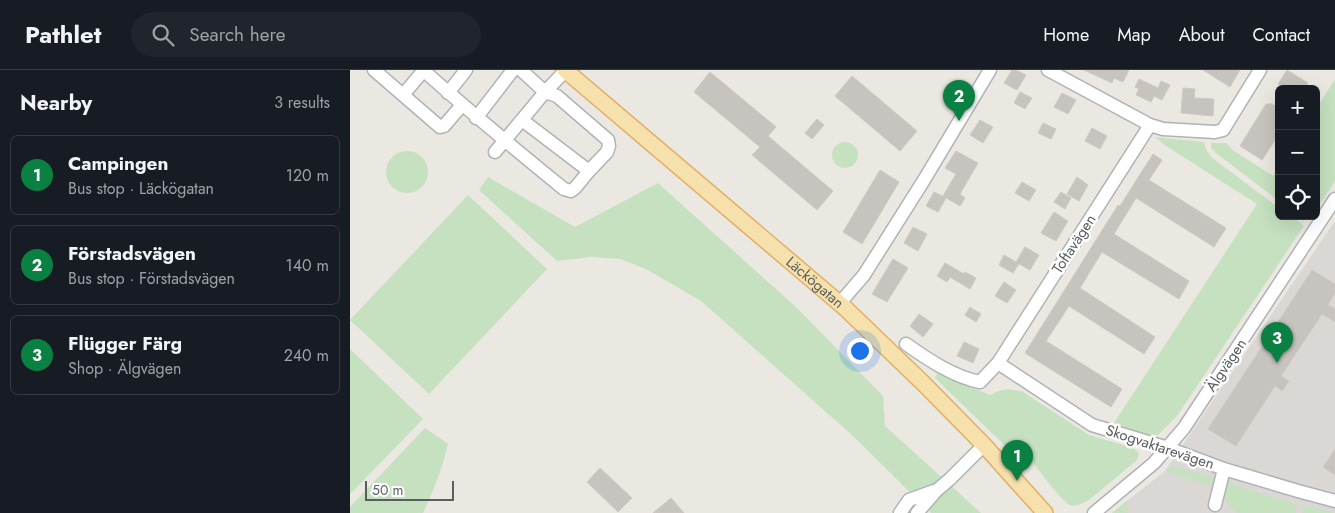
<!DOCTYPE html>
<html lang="en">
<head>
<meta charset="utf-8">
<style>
  :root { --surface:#171b24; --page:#20242c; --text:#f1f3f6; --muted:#9ea1a6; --line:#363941; --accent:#0b8043 }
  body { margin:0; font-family:Jost,sans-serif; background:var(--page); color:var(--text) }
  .controls { position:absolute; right:15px; top:15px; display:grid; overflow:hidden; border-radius:8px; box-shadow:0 5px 20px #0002 }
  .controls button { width:45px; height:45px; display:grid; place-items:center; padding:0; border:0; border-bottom:1px solid var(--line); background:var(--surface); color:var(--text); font:25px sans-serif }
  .scale { position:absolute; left:15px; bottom:12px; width:89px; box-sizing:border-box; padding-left:5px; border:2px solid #5a5e61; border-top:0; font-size:14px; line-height:18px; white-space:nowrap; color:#5a5e61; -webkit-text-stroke:4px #fff; paint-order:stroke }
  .you { position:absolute; left:509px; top:280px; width:18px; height:18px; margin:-12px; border:4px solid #fff; border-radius:50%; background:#1a73e8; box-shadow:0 0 0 8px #1a73e833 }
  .badge { display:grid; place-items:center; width:32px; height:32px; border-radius:50%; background:var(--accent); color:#fff; font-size:16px; font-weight:700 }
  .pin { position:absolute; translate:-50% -41px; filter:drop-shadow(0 1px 2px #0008) }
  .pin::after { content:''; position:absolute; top:26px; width:18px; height:15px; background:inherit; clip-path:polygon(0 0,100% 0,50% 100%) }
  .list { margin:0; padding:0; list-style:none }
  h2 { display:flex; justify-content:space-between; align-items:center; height:65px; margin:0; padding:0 20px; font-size:21px }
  h2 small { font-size:16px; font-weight:400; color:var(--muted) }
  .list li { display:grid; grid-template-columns:32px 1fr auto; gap:15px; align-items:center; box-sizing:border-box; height:80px; margin:0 10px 10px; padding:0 10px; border:1px solid var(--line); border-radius:8px }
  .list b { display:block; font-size:19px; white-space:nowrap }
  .list p { margin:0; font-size:16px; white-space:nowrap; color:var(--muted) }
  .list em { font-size:16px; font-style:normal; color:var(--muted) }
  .icon { flex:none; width:28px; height:28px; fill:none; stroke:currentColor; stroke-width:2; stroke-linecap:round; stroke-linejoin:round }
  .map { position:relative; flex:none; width:985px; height:443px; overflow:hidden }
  header { display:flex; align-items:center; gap:30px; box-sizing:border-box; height:70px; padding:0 25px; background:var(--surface); border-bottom:1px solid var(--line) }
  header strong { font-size:24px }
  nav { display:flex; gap:28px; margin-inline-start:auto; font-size:18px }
  .search { width:350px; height:45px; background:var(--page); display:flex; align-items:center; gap:12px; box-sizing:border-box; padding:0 18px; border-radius:28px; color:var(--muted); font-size:19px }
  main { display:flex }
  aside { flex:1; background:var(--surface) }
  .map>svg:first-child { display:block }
  .industrial { fill:#dad7d4 }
  .green { fill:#c5e1c0 }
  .building { fill:#c7c3be; stroke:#cfc9c1 }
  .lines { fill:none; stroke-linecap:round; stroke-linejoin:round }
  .minor-casing { stroke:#afb3b6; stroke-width:15 }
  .major-casing { stroke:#e2ae64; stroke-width:18 }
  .minor { stroke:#fff; stroke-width:12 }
  .major { stroke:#f6e0ac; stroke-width:15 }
  .labels { text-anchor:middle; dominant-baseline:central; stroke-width:5; stroke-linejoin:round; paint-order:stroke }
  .street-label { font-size:15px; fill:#5a5e61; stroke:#fff }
</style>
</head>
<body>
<header>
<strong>Pathlet</strong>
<div class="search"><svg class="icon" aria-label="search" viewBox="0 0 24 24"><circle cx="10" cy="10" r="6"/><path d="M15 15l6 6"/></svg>Search here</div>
<nav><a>Home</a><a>Map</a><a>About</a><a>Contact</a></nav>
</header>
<main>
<aside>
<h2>Nearby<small>3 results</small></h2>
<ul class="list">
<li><span class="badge">1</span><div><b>Campingen</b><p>Bus stop · Läckögatan</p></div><em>120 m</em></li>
<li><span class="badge">2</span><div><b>Förstadsvägen</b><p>Bus stop · Förstadsvägen</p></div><em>140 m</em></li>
<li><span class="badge">3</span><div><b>Flügger Färg</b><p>Shop · Älgvägen</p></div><em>240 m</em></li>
</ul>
</aside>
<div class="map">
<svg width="985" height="443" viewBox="0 0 985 443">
  <rect width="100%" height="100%" fill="#ebe8e2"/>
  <path class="industrial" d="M985 151V443H762L815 401Z"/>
  <path class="green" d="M985 9V111L966 140V39Z
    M805 67 854 72 856 79 861 87 929 138V146H941L954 156 827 346 808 365 795 364 764 353 907 134 813 74Z
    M482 85a13 13 0 1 1 26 0a13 13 0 1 1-26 0Z
    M861 73H876L884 81 923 106 929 98V131L866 83 861 78Z
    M36 102a21 21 0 1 1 42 0a21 21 0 1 1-42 0Z
    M138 107 225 157 308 113 447 238 533 326 535 356 631 443H581L503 366 351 231 296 199 270 189 241 187 207 191 129 120Z
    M118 125 197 199 79 324 0 250Z
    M0 279 73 349 0 424Z
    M588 302 640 325C653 319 658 318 673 322L739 365 780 377 786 380 789 384 787 390 739 430C733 433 726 437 720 435 711 431 690 401 683 393H673L585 308Z
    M75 358 98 374C92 400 84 419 73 443H0V437Z
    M822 396 864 407 861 416 815 401Z
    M878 413 947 434 945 443H887C878 433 868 427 878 413Z
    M778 430 777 443H762Z
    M953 436 981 442 982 443H953Z"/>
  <path class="building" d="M662 0H666L676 5 667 20 654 13Z
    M734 0H779L773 12 764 8 762 13Z
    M853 0H890L880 17Z
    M937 0 958 13 954 19H935L928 14Z
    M360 2 426 57 418 66 483 121 467 140 402 85 410 77 344 22Z
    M502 6 567 61 550 81 485 26Z
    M789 9 808 18 811 11 820 15 812 30 804 26 801 32 786 25 789 19 785 17Z
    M833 18 845 19 844 28 864 29 863 46 831 43Z
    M670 22 682 28 675 39 664 33Z
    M712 23 726 30 718 44 704 37Z
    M916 34H922L929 38V64L912 90 890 76Z
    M467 49 474 55 462 69 455 63Z
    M630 50 643 57 633 73 620 65Z
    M693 53 706 59 701 69 688 63Z
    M742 58 757 66 750 79 735 71Z
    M606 81 628 93 610 124 615 128 610 136 593 126 606 104 595 98Z
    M803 84 812 90 799 110 876 158 864 177 786 128 764 164 839 211 829 229 752 182 730 218 805 267 794 284 719 236 696 271 772 319 761 337 675 283 768 135 770 136Z
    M530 100 549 112 512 174 493 162Z
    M727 107 738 115 729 131 717 124Z
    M672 112 686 120 679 131 665 123Z
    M584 122 596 128 588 142 576 136Z
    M711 122 721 128 715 139 704 132Z
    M704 142 718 151 706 171 691 163Z
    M563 157 577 164 568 181 554 173Z
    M675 177 689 185 680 200 669 194 663 203 649 195 654 185 666 192Z
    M543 189 558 198 537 232 522 224Z
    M595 193 614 204 615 202 626 208 620 219 600 207 597 212 587 206Z
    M962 200 985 214V223L978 235 985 239V252L972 244 931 306 939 311 932 321 925 316 886 376 858 359Z
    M654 212 666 220 657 233 645 226Z
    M620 237 631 244 626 252 615 245Z
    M569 244 583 254 573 267 560 256Z
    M614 272 629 279 623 293 607 286Z
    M985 379V405L973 397Z
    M250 398 282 428 268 442 237 412Z
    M321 428 334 443H303Z"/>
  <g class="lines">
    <g class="minor-casing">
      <path id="minor" d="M24 0 53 25
        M73 0C119 41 166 80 214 119L221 121 225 118 239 101 257 82 259 76 258 70 207 26 195 22 171 0
        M74 0 53 25 90 57 94 56 112 35
        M698 0 800 55 813 59 865 62 873 60 910 0
        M98 23 116 0
        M126 48 163 0
        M172 50 239 101
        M145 82 195 22 216 0
        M489 234 514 205 574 110 640 0
        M556 274C577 289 604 307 630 312L648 293 800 55
        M648 293 742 355 818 378 874 399 948 421 985 431
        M865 435 874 399
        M550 443 559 430 584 421
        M567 443 586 421 600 409 634 375
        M744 443 804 393 834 358 985 129"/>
    </g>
    <g class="major-casing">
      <g id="major">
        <path id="s1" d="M215 0 495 238 574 314 634 375 695 443"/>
      </g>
    </g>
    <use href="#minor" class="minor"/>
    <use href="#major" class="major"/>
  </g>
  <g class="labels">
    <g class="street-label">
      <text transform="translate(724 174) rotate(-57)">Toftavägen</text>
      <text stroke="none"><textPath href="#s1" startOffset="328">Läckögatan</textPath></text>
      <text transform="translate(876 295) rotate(-56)">Älgvägen</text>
      <text transform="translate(810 377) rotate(18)">Skogvaktarevägen</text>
    </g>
  </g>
</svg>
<div class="controls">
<button>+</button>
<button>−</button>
<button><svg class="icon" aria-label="locate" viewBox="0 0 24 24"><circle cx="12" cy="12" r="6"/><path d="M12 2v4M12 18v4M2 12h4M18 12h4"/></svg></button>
</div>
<div class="scale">50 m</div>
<div class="you"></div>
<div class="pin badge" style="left:667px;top:411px">1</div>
<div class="pin badge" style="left:609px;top:51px">2</div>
<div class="pin badge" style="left:927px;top:293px">3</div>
</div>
</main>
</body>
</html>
